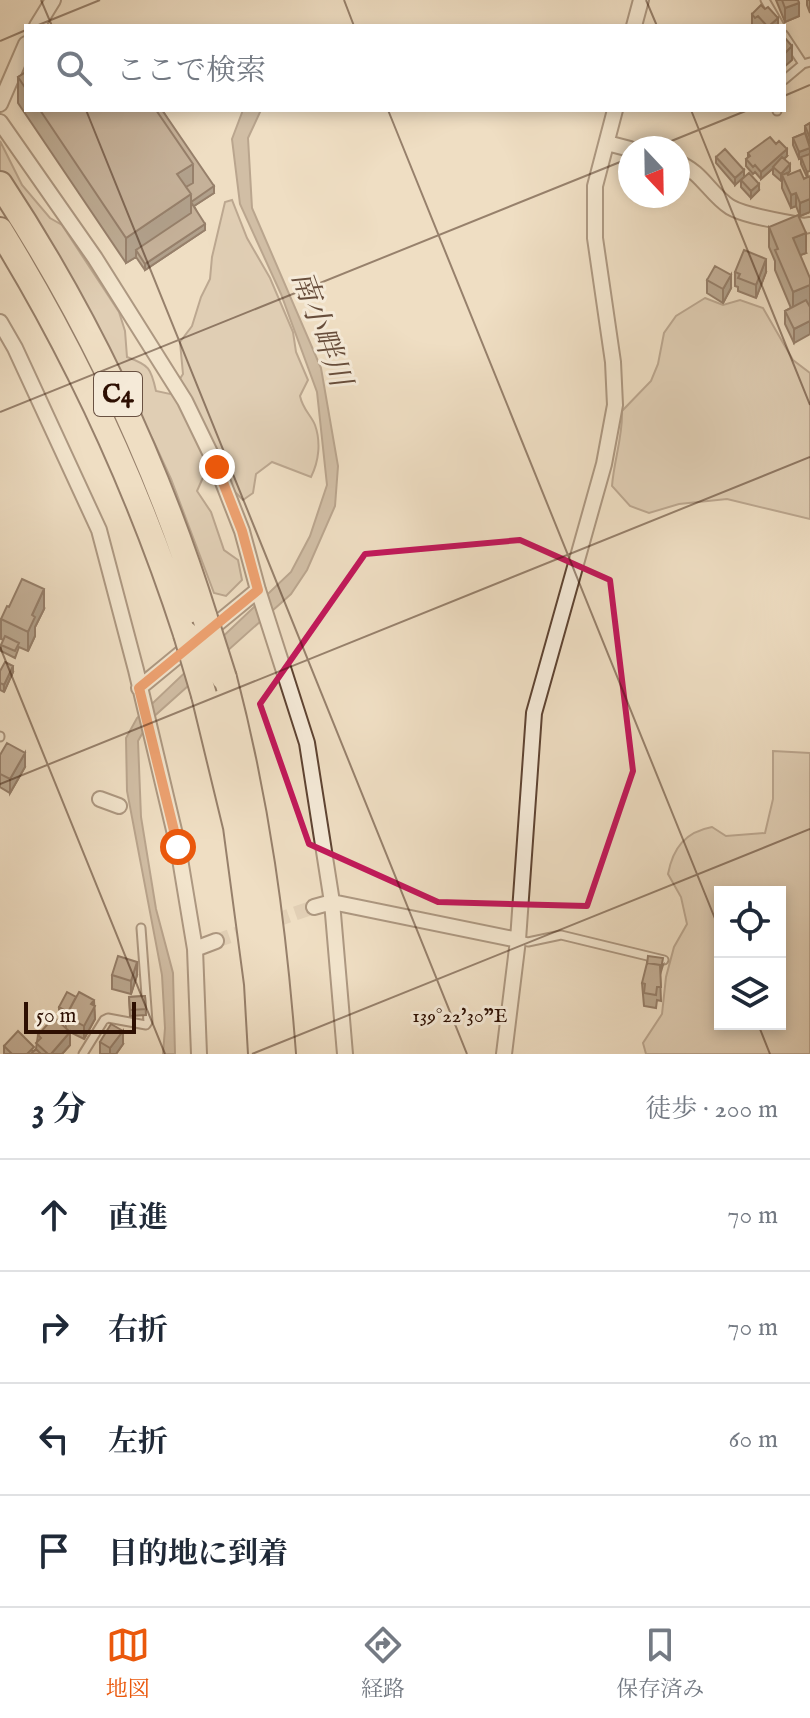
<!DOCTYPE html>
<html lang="ja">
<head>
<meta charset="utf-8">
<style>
  :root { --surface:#fff; --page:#f2f2f3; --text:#1f2937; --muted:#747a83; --line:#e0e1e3; --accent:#ea580c }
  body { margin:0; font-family:"IM FELL English","Noto Serif JP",serif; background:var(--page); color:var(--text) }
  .controls { position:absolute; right:24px; bottom:24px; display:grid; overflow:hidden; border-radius:0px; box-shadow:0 4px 12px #0003 }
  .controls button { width:72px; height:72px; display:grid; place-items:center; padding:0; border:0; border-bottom:2px solid var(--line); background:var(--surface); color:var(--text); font:40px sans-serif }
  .compass { position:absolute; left:618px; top:136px; width:72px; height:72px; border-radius:50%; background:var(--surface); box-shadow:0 4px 12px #0003; rotate:158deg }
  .scale { position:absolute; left:24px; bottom:20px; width:112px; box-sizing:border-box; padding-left:8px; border:4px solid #2d0f02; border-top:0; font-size:22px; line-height:28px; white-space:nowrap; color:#2d0f02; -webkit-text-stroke:6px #f5ead8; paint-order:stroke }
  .stop { position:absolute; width:24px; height:24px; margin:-18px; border:6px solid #ea580c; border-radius:50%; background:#fff }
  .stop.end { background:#ea580c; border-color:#fff; box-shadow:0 2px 8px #0008 }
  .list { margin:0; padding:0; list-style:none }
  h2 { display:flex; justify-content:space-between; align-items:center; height:104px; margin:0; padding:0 32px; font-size:34px }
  h2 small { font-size:26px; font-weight:400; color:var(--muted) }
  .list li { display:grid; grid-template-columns:52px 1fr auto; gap:24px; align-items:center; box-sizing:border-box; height:112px; padding:0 32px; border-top:2px solid var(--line) }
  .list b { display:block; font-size:30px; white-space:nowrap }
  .list em { font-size:26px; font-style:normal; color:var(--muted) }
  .icon { flex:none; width:44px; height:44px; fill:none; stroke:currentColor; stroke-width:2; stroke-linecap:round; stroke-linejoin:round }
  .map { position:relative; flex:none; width:810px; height:1054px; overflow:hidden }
  .search { position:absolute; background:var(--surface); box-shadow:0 4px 12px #0003; left:24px; right:24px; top:24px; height:88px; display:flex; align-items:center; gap:20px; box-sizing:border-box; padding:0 28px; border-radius:0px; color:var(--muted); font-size:30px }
  .sheet { height:552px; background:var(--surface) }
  nav { display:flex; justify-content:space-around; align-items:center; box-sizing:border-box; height:112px; border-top:2px solid var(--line); background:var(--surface); font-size:22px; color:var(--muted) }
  nav a { display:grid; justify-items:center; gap:4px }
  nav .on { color:var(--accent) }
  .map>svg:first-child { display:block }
  .green { fill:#cebba2; stroke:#7e6552; stroke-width:2; fill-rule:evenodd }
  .water { fill:#ad9881; stroke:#7a614e; stroke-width:2 }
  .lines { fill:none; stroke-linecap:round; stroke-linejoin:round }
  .minor-tunnel { stroke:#d2bfa6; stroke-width:14; stroke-dasharray:14 7; stroke-linecap:butt }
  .service-casing { stroke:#5e4332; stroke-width:11 }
  .minor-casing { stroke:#5e4332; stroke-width:18 }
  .motorway-casing { stroke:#2d0f02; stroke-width:28 }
  .service { stroke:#f5ead8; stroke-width:7 }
  .minor { stroke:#f5ead8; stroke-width:14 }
  .motorway { stroke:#efdec3; stroke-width:24 }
  .motorway-bridge-casing { stroke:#2d0f02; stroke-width:28; stroke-linecap:butt }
  .motorway-bridge { stroke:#efdec3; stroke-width:24 }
  .wall { fill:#7e6a58; stroke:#2d0f02; stroke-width:2 }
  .shaded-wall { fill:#665647; stroke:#2d0f02; stroke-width:2 }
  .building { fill:#927b66; stroke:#2d0f02; stroke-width:2 }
  .route { stroke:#ea580c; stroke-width:10 }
  .marked { fill:none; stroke:#c2185b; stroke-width:6; stroke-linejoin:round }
  .ticks { fill:none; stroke:#2d0f02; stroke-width:2; stroke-opacity:0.45 }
  .labels { text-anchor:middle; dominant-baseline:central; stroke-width:6; stroke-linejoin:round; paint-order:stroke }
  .shield { fill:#f5ead8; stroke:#695142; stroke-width:2 }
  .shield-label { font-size:26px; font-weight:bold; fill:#2d0f02 }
  .water-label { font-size:30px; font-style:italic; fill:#674d3b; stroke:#f5ead8 }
  .ticks-label { font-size:20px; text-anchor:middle; fill:#2d0f02; stroke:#f5ead8; stroke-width:6; stroke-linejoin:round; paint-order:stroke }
</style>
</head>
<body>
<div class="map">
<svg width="810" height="1054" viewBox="0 0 810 1054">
  <rect width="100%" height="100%" fill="#efdec3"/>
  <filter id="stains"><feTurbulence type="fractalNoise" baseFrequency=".0025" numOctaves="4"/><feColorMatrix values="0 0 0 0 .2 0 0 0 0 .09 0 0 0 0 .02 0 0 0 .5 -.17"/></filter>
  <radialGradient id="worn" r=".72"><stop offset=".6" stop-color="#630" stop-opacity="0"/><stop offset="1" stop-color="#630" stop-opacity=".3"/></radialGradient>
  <path class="green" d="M0 141 22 185 50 218 62 225 119 312 125 331 127 357C149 365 151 368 156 391L170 394 183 374 180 342 192 326 201 297 210 279 212 257 225 202 232 200 247 238 270 278 293 332 296 352 308 380 300 396C303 410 311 415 315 425 321 442 319 461 311 477L272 462 256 474 253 493 243 500 233 490 226 472 205 473 197 491 211 512 224 550 238 560 242 580 226 596 214 593 171 479 153 440 125 387 0 176Z
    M705 298 723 305 740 300 763 308 793 360 810 373V519L727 499 679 504 649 513 630 506 612 486C614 460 623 436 622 411L651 381 658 364 664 333 676 316Z
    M773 751 810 753V1054H646L643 1043 662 1014 666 977 674 947 687 924 681 897 668 874C673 848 685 832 712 827L726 836 765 833 773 799ZM780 892V1024H720V892Z"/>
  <path class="water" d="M243 110H261L248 138 252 208 321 368 338 466 335 506 307 570 291 594 150 720 138 741 141 817 156 909 173 973 175 1054H163L165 1028 162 975 127 791 126 738 137 718 291 572 310 536 327 485 317 392 281 294 240 204 232 139Z"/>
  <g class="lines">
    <path class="minor-tunnel" d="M216 941 314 907"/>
    <g class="service-casing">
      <path id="service" d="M765 0 780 26
        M784 35 803 64
        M784 80 803 64 810 62
        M777 110V111
        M0 736V737
        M519 940 528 942 561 935 664 960
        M83 1054 104 1020 108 1018 146 1025 148 1022 141 928"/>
    </g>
    <g class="minor-casing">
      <path id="minor" d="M37 26 53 0
        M634 26 641 0
        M0 104 26 44
        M0 122 95 258 185 401 217 467 242 531 258 590 307 743 332 902 345 1054
        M607 143 630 149
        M678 163C701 171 710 194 730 207 747 217 783 221 804 226L810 225
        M0 322 15 348 99 530 136 670 178 847 195 949 199 1054
        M139 688 258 590
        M100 799 119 806
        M314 907 332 902 518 940
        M195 949 216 941
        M504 1054 518 940 534 713 604 464 615 405 613 362 595 238V186L615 110"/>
    </g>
    <g class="motorway-casing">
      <path id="motorway" d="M0 184C89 319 157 464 205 618
        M0 230C78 357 140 492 186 634
        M224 678C257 805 273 924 283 1054
        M204 695 236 827 257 984 261 1054"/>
    </g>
    <use href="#service" class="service"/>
    <use href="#minor" class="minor"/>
    <use href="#motorway" class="motorway"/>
    <g class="motorway-bridge-casing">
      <path id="motorway-bridge" d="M205 618 224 678
        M186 634 204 695"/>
    </g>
    <use href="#motorway-bridge" class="motorway-bridge"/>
  </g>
  <path class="wall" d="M776 0H798L799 16 785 22Z
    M807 0H810V13L807 5Z
    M752 14 778 26H752Z
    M26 72V110H162L214 193 194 206 205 230 145 270 136 257 126 263 18 103V77Z
    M810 123V144L805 132V126Z
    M805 133 810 212 800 216 796 206 791 208 782 188V179L781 181 773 174V168L761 179 755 172 753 174 746 166V159L748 158V153L787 156 784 159 790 171 787 174 788 175 804 179 807 177 801 164V158L799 159 793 145V138Z
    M716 157 744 170 735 185 716 163Z
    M741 180 759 190 751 198 741 187Z
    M769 227 806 253 800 255 809 305 794 343 785 324V311L791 308 775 270V261L769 247Z
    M735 272H766L756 298 738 291V287L735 286Z
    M707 280 731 288 723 303 707 293Z
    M44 609 35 627V636L28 651 19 647 15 658 1 651V645L4 640 1 639V619Z
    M0 671 13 672 4 692 0 690Z
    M0 755 25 767 10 793 0 787Z
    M663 965 660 975 661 1001 657 1000 656 1008 644 1006 642 983Z
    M112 975H137L131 994 112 989Z
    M145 996 146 1015 130 1016 129 997Z
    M94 1005 95 1019 84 1039 70 1032V1045L62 1054H4V1046L34 1051 36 1049 38 1035 66 1027V1018L59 1014V1007Z
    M100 1042 123 1044 116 1054H100Z"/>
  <path class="shaded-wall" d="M799 3V16L785 22V8Z
    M778 18V26H769Z
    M792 46V60L784 67V54Z
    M810 148V154L799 159V152Z
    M787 149V156L761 179V172Z
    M193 164V190L180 198 177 174Z
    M790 164V171L783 178 782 175V179L781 181V174Z
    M744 170V177L735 185V178Z
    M759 184V190L751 198V191Z
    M214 186V193L191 208V220L136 250V257L126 263V238L191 194Z
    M796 193V206L791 208V195Z
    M810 199V212L800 216V203Z
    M205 224V230L145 270V264Z
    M806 233V253L793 258V238Z
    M766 259V272L756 298V285Z
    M731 275V288L723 303V289Z
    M810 285V304L793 312V292Z
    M810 321V334L794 343V329Z
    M44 589V609L35 627V636L28 651V632L32 615Z
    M13 666V672L4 692V685Z
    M25 753V767L10 793V779Z
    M137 962V975L131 994V981Z
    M94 1000 95 1019 84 1039V1026Z
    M123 1031V1044L116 1054H110V1048Z
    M70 1032V1045L62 1054H51Z"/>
  <path class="building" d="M782 0H798L799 3 785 8Z
    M761 5 765 9 768 7 778 18 769 26H767L758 16 755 18 752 14Z
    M784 37 792 46 784 54Z
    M26 72V89L18 77Z
    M40 110H156L193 164 177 174 191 194 126 238Z
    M156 110H162L214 186 191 202V194L186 187 193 183V164Z
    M810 123V138L805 126Z
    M805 133 810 148 799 152 793 138Z
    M770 137 776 144 779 141 787 149 761 172 755 165 753 167 746 159 750 156 748 153Z
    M725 149 744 170 735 178 716 157Z
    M810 154V171L807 172 801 157Z
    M782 157 790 164 781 174 773 167Z
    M800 170 804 179 810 176V199L800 203 796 193 791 195 782 175 787 173 788 175Z
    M749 173 759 184 751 191 741 180Z
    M191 202 205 224 145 264 136 250 191 213Z
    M798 215 806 233 793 238 810 278V285L793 292 775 250 778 249 769 227Z
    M744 250 766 259 756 285 738 278 740 274 735 272Z
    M715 266 731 275 723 289 707 280Z
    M806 300 810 307V321L794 329 785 311Z
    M22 579 44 589 32 615 35 617 28 632 1 619 7 606 9 607Z
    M5 636 19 643 15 651 1 645Z
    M5 662 13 666 4 685 0 683V671Z
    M7 743 25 753 10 779 0 774V755Z
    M118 956 137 962 131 981 112 975Z
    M648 956 663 958 661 969 660 965 647 963V965Z
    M647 963 660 965 661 987H657L656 995 644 993 645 984 642 983Z
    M67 992 76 997 68 1012 59 1007Z
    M79 992 94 1000 91 1004 95 1006 84 1026 66 1016Z
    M145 996 146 1009 130 1010 129 997Z
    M54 1017 70 1032 51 1054H48L36 1043 41 1038 38 1035Z
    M111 1024 123 1031 110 1048 100 1042Z
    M18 1031 34 1047 27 1054H12L4 1046Z
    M36 1049 41 1054H31Z"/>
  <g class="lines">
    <path class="route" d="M178 847 139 688 258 590 242 531 217 467"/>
  </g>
  <path d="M0 0H810V1054H0ZM520 540 610 580 633 771 587 906 438 902 309 844 260 704 365 554Z" fill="#efdec3" fill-opacity=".55" fill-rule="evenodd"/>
  <path class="marked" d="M520 540 610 580 633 771 587 906 438 902 309 844 260 704 365 554Z"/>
  <path class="ticks" d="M41 0 52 26M344 0 354 26M646 0 657 26M36 26 100 0M0 41 26 30M784 96 810 85M86 110 467 1054M388 110 720 931M691 110 810 405M654 148 748 110M0 412 630 158M0 647 165 1054M0 784 810 457M758 1024 770 1054M252 1054 810 829"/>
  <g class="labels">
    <rect class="shield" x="94" y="372" width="48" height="44" rx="6"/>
    <g class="shield-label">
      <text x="118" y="394">C4</text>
    </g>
    <g class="water-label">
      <text transform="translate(320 329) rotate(70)">南小畔川</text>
    </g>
  </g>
  <g class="ticks-label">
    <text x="460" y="1022">139°22'30"E</text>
  </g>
  <rect width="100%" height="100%" filter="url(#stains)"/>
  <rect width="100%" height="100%" fill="url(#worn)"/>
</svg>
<div class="controls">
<button><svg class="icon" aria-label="locate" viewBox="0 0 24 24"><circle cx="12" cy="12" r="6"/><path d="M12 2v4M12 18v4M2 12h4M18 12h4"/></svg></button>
<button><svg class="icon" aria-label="layers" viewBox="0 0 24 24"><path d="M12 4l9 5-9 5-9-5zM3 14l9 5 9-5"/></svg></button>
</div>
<svg class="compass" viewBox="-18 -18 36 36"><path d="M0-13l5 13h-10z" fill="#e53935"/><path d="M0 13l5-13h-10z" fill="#747a83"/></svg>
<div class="scale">50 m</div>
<div class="stop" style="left:178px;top:847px"></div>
<div class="stop end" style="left:217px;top:467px"></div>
<div class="search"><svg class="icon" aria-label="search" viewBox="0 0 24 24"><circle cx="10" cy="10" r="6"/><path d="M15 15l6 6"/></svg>ここで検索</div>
</div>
<section class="sheet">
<h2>3 分<small>徒歩 · 200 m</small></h2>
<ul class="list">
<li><svg class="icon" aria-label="ahead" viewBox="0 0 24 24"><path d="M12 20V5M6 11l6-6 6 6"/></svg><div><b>直進</b></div><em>70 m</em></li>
<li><svg class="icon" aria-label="right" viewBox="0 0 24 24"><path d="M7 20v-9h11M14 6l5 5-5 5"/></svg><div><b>右折</b></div><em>70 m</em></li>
<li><svg class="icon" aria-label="left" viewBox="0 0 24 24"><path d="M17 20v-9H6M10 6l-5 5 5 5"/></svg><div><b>左折</b></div><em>60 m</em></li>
<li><svg class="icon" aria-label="arrive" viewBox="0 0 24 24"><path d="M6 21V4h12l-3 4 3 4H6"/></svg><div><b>目的地に到着</b></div></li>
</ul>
</section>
<nav>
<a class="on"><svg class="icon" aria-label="map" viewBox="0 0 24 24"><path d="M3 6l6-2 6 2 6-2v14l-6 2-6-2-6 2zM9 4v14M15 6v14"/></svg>地図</a>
<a><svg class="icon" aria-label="directions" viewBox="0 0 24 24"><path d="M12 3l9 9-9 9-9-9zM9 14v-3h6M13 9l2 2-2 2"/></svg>経路</a>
<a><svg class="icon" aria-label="saved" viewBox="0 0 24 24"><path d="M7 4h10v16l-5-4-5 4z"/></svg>保存済み</a>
</nav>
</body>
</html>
